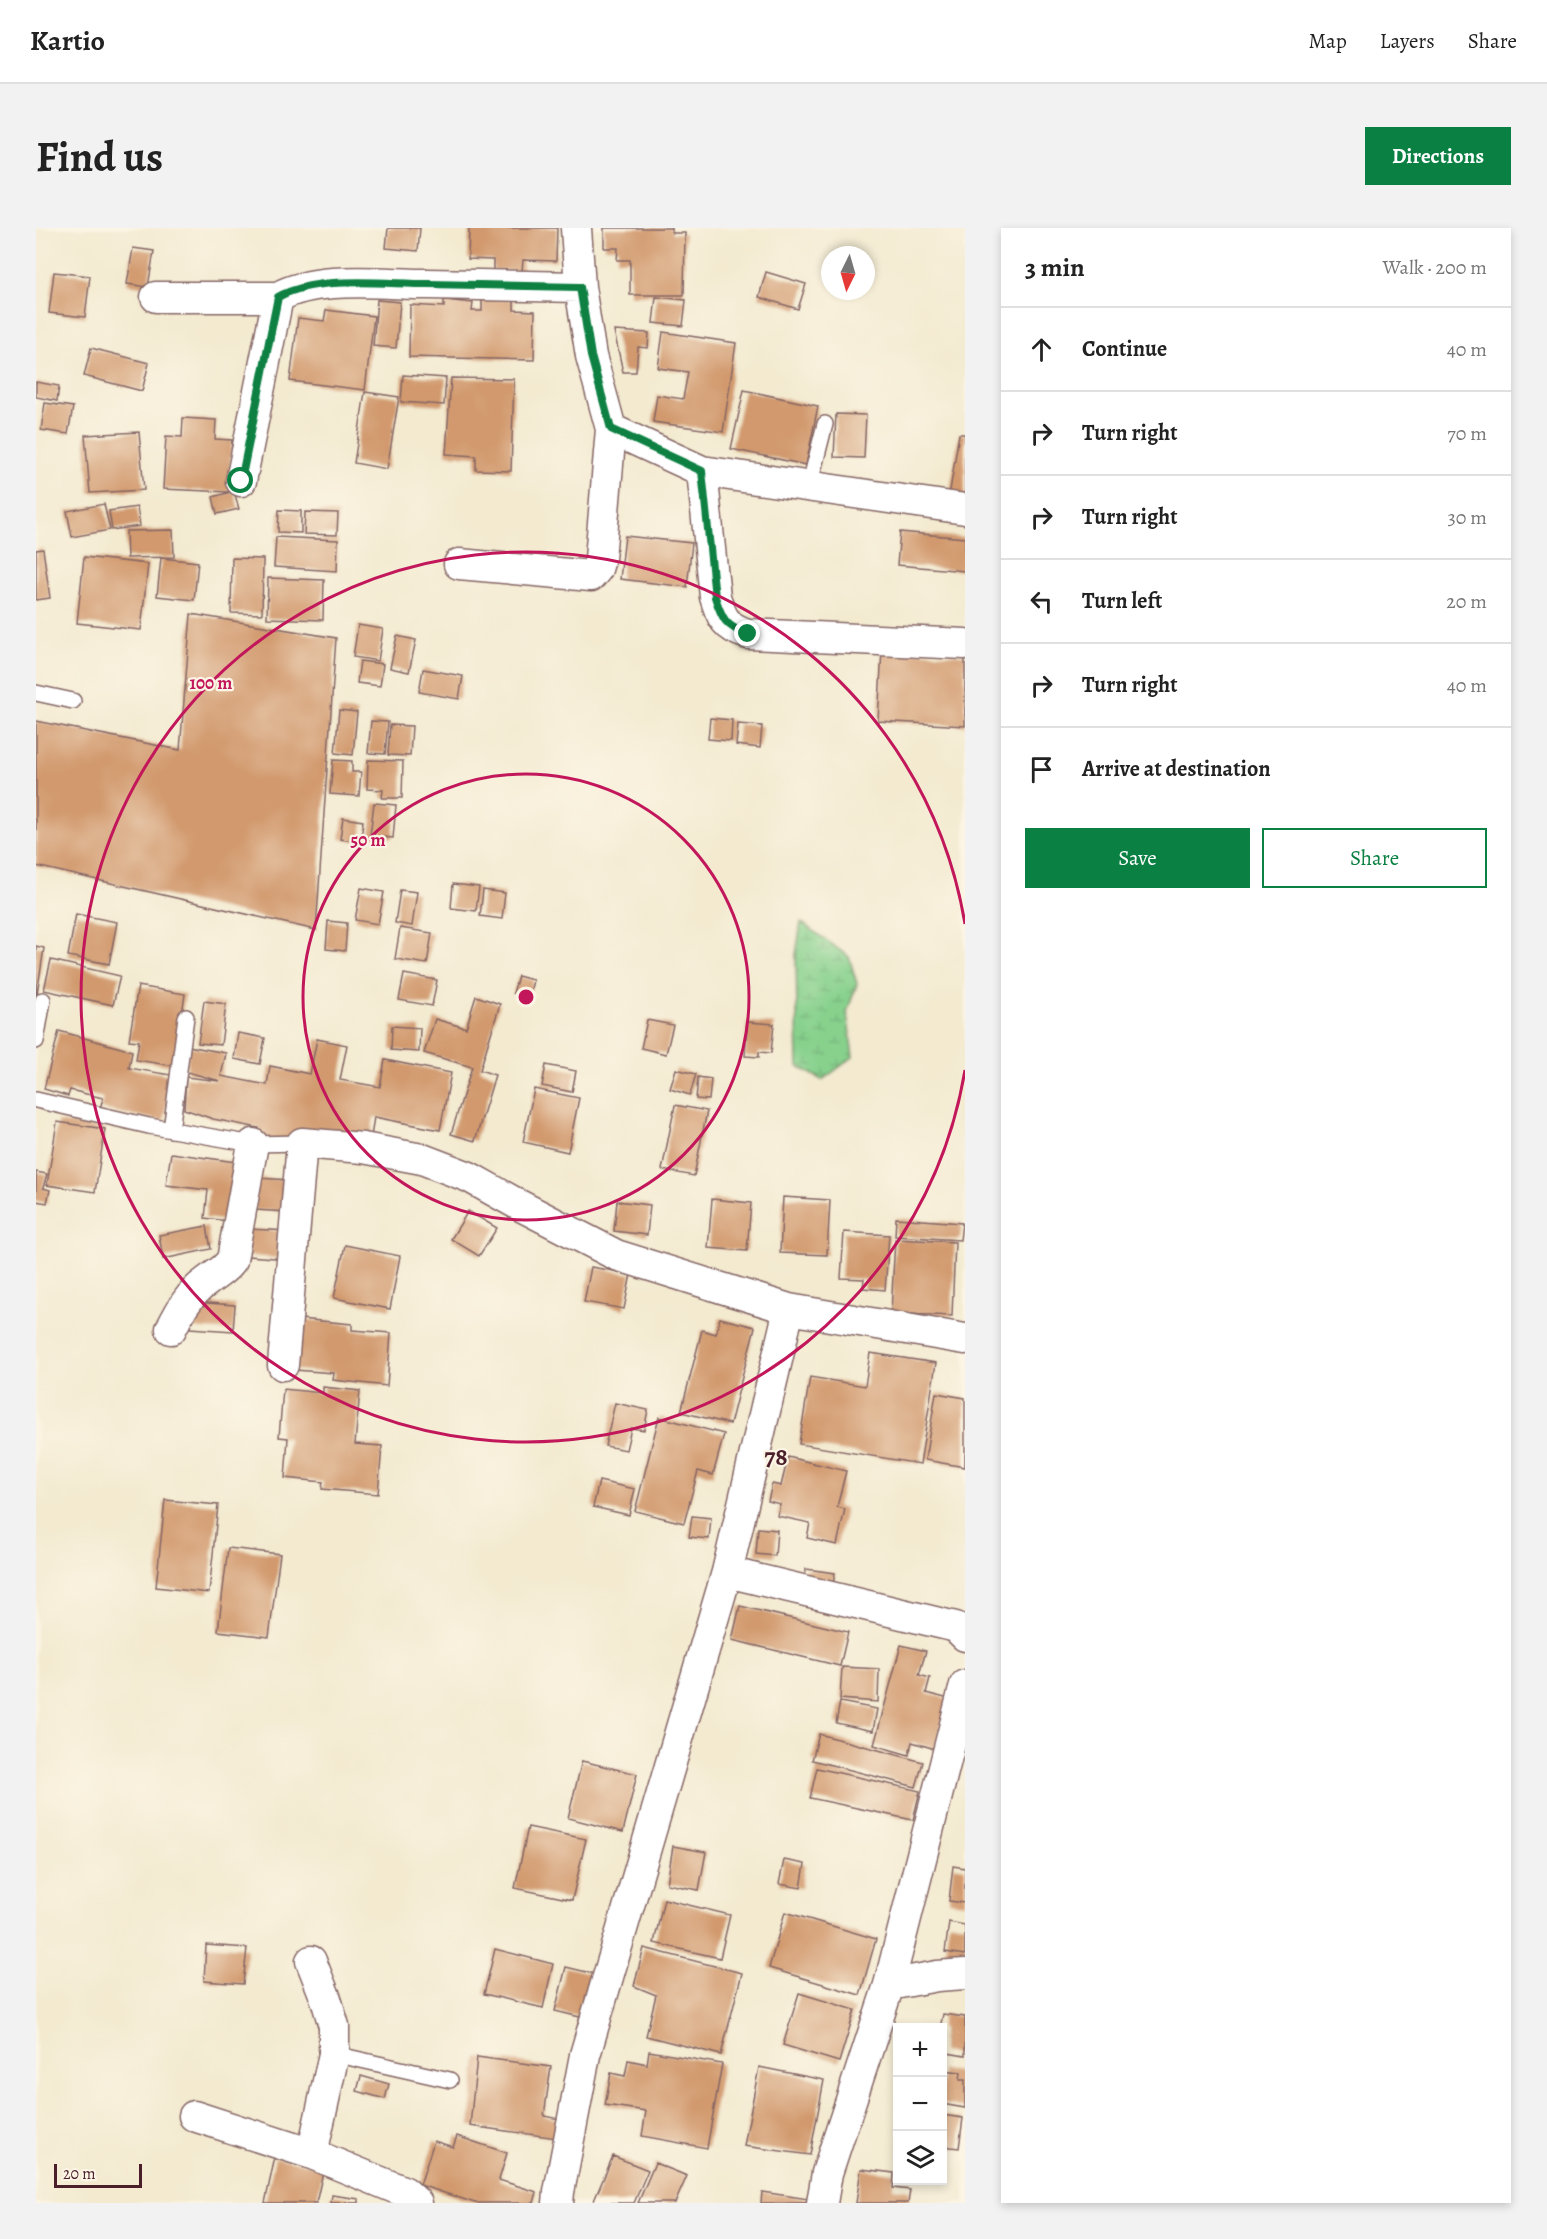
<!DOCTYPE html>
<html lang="en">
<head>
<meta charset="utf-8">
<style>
  :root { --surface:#fff; --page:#f2f2f2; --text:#222; --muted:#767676; --line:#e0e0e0; --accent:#0b8043 }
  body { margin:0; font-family:Alegreya,serif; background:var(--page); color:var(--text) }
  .controls { position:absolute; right:18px; bottom:18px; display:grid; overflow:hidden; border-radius:0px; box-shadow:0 3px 9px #0003 }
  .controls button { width:54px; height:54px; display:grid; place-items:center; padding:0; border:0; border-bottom:2px solid var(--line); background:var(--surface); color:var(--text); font:30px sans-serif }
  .compass { position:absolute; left:785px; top:18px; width:54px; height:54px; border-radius:50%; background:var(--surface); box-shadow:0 3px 9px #0003; rotate:185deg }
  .scale { position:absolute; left:18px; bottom:15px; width:88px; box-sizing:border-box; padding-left:6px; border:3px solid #4a1f2b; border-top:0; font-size:16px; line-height:21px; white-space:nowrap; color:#4a1f2b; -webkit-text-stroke:4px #fcf5e5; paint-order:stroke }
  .stop { position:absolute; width:18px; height:18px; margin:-14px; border:4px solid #0b8043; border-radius:50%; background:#fff }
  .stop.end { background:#0b8043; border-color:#fff; box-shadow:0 2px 6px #0008 }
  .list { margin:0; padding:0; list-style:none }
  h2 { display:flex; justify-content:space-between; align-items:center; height:78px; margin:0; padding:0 24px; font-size:26px }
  h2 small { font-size:20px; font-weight:400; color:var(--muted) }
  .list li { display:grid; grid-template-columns:39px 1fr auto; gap:18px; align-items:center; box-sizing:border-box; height:84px; padding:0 24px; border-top:2px solid var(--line) }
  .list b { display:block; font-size:22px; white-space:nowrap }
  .list em { font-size:20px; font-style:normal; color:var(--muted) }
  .actions { display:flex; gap:12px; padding:18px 24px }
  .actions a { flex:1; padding:14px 0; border:2px solid var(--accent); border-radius:0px; text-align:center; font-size:21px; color:var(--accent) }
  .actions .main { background:var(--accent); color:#fff }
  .icon { flex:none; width:33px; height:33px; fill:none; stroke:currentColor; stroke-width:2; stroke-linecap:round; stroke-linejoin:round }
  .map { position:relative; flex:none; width:929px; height:1975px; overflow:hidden; border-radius:0px }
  header { display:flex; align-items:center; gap:36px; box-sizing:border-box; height:84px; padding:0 30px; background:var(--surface); border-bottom:2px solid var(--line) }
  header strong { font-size:28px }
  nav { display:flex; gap:33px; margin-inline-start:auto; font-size:21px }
  .intro { display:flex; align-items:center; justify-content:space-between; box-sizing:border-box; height:144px; padding:0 36px }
  h1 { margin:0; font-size:42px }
  .button { padding:15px 27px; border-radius:0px; background:var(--accent); color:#fff; font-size:21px; font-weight:700 }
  main { display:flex; gap:36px; padding:0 36px }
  aside { flex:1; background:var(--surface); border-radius:0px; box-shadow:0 3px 9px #0003 }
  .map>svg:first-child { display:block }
  .wetland { fill:url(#wetland-marsh); stroke:#68785c; stroke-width:1.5 }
  .building { fill:#d1996d }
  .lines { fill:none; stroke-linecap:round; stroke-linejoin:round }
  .service-casing { stroke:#856665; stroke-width:18 }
  .minor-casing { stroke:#856665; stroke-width:33 }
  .service { stroke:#fff; stroke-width:15 }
  .minor { stroke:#fff; stroke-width:30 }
  .route { stroke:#0b8043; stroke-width:8 }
  .ring { fill:none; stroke:#c2185b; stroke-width:3 }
  .labels { text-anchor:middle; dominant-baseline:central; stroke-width:4.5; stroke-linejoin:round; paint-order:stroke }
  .quarter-label { font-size:26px; font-weight:bold; fill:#4a1f2b; stroke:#fcf5e5 }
  .centre { fill:#c2185b; stroke:#fcf5e5; stroke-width:3 }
  .ring-label { font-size:18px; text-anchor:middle; font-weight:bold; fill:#c2185b; stroke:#fcf5e5; stroke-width:4.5; stroke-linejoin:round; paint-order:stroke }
</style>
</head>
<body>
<header>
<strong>Kartio</strong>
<nav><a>Map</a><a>Layers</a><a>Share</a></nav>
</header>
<div class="intro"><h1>Find us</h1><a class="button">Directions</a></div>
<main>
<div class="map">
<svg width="929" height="1975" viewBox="0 0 929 1975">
  <defs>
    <pattern id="wetland-marsh" width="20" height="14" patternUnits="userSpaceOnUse" patternTransform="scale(1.5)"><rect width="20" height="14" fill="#87d18d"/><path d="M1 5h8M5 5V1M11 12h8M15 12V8" fill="none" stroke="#76b37a"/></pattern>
  </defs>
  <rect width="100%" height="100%" fill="#fcf5e5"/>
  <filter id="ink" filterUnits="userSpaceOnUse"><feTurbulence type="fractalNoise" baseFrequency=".0167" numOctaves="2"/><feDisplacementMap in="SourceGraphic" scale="12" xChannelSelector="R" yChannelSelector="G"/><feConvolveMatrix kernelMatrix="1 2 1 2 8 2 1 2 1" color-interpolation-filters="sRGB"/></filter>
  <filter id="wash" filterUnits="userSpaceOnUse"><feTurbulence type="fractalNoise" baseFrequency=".008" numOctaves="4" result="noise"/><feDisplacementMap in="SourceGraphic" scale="24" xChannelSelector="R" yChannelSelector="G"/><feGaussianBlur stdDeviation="1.35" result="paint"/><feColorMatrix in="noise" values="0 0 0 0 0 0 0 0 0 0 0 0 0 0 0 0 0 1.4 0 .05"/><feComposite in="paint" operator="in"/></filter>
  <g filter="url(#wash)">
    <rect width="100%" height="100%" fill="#f3ead0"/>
    <path class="wetland" d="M765 694 813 729 821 756 811 784 817 829 786 852 762 838 760 727Z"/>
    <g id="blocks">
      <path class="building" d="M352 0H384L382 23 350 20Z
        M433 0H521L520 33 487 32 486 43 457 42V32L432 31Z
        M568 0H636V5H649L648 67H594V32H581L582 20H568Z
        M97 20 118 23 112 59 91 56Z
        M18 44 54 48 49 89 13 85Z
        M730 44 770 56 762 81 723 69Z
        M620 69 650 72 647 98 617 95Z
        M446 71 478 72V82L499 83 498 132 373 129 374 77 408 79V72L437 75 436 83H446Z
        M341 72 364 74 360 120 337 118Z
        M290 82 338 88 329 162 254 153 262 90 288 93Z
        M578 103 613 105 612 120 602 119 600 144H587Z
        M627 104 700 115 687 204 617 194 621 167 647 171 652 144 622 140Z
        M55 120 113 135 106 163 48 148Z
        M367 147 410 150 408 177 365 174Z
        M415 150 478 151 475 243 440 242V228L410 226Z
        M0 154 23 158 21 173 0 169Z
        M708 162 782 178 770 237 695 221Z
        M329 164 363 169 351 241 318 235Z
        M9 175 37 179 32 206 5 202Z
        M800 186 830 187 828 230 798 229Z
        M147 190 180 192 179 211 196 212 193 264 127 261 130 208 146 209Z
        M103 204 108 262 54 265 49 207Z
        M923 206H929V272L913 269Z
        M198 263 203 281 181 286 177 269Z
        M68 276 74 302 36 309 31 283Z
        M101 279 104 298 76 302 73 283Z
        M243 282 265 283V305L242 304Z
        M269 284 302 285 301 307 268 306Z
        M137 302 138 329 91 330 90 303Z
        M864 304 929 310V343L861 337Z
        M589 308 656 315 651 359 584 351Z
        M240 309 302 312 301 343 238 339Z
        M7 321 14 370 0 372V322Z
        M48 329 112 336 105 402 41 395Z
        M125 330 162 334 158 372 121 368Z
        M196 330 227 331 226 386 195 385Z
        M232 350 288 352 287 392 231 390Z
        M155 386 300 410 280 702 0 638V493L144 522Z
        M322 397 347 401 342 433 317 429Z
        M361 408 380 412 373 444 354 440Z
        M846 422 929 427V498L842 493Z
        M324 433 347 436 344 458 321 455Z
        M387 441 427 448 423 471 383 464Z
        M303 482 321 484 317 527 299 525Z
        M674 490 696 492 695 513 672 511Z
        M335 493 352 494 349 526 332 525Z
        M702 496 726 498 724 520 700 517Z
        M354 497 376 498 374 528 352 527Z
        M297 532 316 533V544H325L323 568 294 566Z
        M332 532 367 533 366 570H346L347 562 331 561Z
        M338 575 360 577 357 610 334 608Z
        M307 590 327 593 325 614 304 611Z
        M417 656 443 659 440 683 415 680Z
        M325 660 348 664 342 696 319 692Z
        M364 662 381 664 376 698 359 695Z
        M447 662 469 665 466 691 444 688Z
        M40 686 81 694 73 736 32 728Z
        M292 693 311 695 309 723 290 721Z
        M364 700 396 705 391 736 359 731Z
        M0 718 8 720 1 766H0Z
        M15 732 84 748 77 777 8 762Z
        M368 746 401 752 396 778 363 772Z
        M482 748 497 752 493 769 477 765Z
        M102 758 149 766 138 838 100 832 103 813 93 812Z
        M440 768 464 776 444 842 459 847 439 913 415 906 436 839 388 825 399 791 430 800Z
        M168 773 190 776 185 817 162 815Z
        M611 792 637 797 630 826 605 820Z
        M711 794 738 796 735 825 723 824V829L709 828Z
        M356 798 384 800 383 824 355 822Z
        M23 803 96 823 93 840 135 847 128 893 64 881 67 870 34 862 32 868 8 861Z
        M202 805 229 810 224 836 198 831Z
        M281 811 311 817 304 852 344 859 349 832 415 845 404 902 338 889 335 909 220 915 223 900 177 891 148 881 150 849 184 853 151 844 152 818 190 825 185 848 231 857 234 838 274 846Z
        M510 837 540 843 536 864 506 858Z
        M640 841 660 846 654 867 634 861Z
        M662 849 675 851 673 872 660 871Z
        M498 861 543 870 532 924 487 914Z
        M639 877 671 883 658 948 626 942Z
        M21 894 69 901 59 964 11 957Z
        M135 925 207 935 199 994 169 990 172 962 130 957Z
        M0 944 11 946 7 960 14 962 11 975 0 973Z
        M221 950 254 952 252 984 219 982Z
        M747 969 794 972 791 1027 744 1025Z
        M676 971 715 975 711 1023 672 1020Z
        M581 973 614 977 611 1007 578 1003Z
        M432 983 461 1000 443 1028 415 1011Z
        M860 990 926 995 924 1012 859 1008Z
        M171 998 175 1021 127 1031 123 1007Z
        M210 1001 256 1003 252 1031 212 1028Z
        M808 1004 853 1007 849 1062 827 1060 828 1051 805 1050Z
        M859 1011 919 1014 916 1088 855 1085Z
        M309 1017 364 1028 354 1081 298 1070Z
        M555 1039 595 1046 588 1081 548 1074Z
        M157 1074 199 1077 197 1103 154 1100Z
        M684 1090 719 1099 694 1196 645 1184 666 1102 680 1106Z
        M264 1091 316 1096V1102L355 1105 351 1158 297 1152 298 1145 259 1142Z
        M834 1125 900 1135 884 1236 763 1216 774 1149 829 1158Z
        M287 1159 324 1163 319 1216 346 1218 342 1266 286 1261 287 1254 249 1250 252 1210 243 1209 247 1161 287 1165Z
        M900 1165 929 1170V1239L889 1232Z
        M579 1175 612 1182 608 1202 595 1200 590 1222 569 1218Z
        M623 1189 688 1206 677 1247 662 1243 648 1295 599 1283Z
        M752 1229 810 1243 801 1279 809 1281 801 1317 771 1310 774 1295 741 1288 744 1276 732 1273 736 1256 745 1258Z
        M563 1253 599 1261 593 1287 557 1279Z
        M129 1272 182 1277 173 1365 120 1359Z
        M656 1288 675 1290 673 1311 653 1309Z
        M722 1300 741 1302 739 1328 720 1326Z
        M192 1320 244 1326 233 1409 182 1403Z
        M770 1341 799 1345 797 1357 768 1353Z
        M704 1378 812 1404 804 1438 696 1412Z
        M865 1417 890 1423 883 1447 894 1450 890 1465 913 1471 899 1521 876 1514 873 1527 838 1517Z
        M806 1439 843 1441 842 1474 804 1471Z
        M804 1474 841 1481 837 1503 800 1495Z
        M783 1506 887 1534 880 1559 776 1532Z
        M546 1533 601 1546 587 1604 532 1590Z
        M781 1540 884 1563 877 1592 774 1570Z
        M492 1599 550 1611 536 1672 479 1660Z
        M637 1618 670 1624 663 1662 631 1656Z
        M748 1632 769 1636 765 1660 743 1656Z
        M917 1638 929 1640V1675L913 1673Z
        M628 1671 694 1687 684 1730 618 1715Z
        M749 1684 840 1711 824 1767 733 1740Z
        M913 1694 929 1697V1727L909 1724Z
        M170 1717 211 1720 207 1756 168 1753Z
        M608 1720 706 1745 685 1827 610 1808 620 1767 598 1758Z
        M459 1721 517 1736 507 1780 448 1766Z
        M530 1739 559 1746 548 1790 519 1783Z
        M763 1765 819 1782 803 1834 747 1817Z
        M907 1786 929 1789V1828L906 1824V1800H904Z
        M613 1823 686 1836 671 1920 606 1908 610 1883 569 1877 575 1845 589 1848 592 1832 611 1836Z
        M441 1829 515 1839 508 1888 523 1891 521 1910 434 1898Z
        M723 1839 788 1852 774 1927 708 1918Z
        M906 1842 925 1844 924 1852H929V1880L906 1876Z
        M325 1848 353 1856 349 1871 321 1863Z
        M906 1887 927 1890 923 1920 906 1918Z
        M421 1908 471 1925 463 1952 501 1964 498 1975H439L384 1957 398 1913 417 1919Z
        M577 1928 612 1942 598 1975H557Z
        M239 1929 288 1940 280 1975H229Z
        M619 1935 651 1948 639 1975H602Z
        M825 1941 858 1945 857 1960 874 1962 872 1975H820Z
        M726 1964 773 1971 772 1975H725Z
        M296 1967 323 1971V1975H295Z"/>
    </g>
  </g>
  <g filter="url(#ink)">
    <use href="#blocks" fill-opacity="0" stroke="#856665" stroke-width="1.5"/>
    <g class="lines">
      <g class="service-casing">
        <path id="service" d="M773 259 789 196
          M0 465 37 473
          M0 813 7 772
          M0 872 113 898 217 916 266 915
          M135 902 150 789
          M298 1826 414 1852"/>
      </g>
      <g class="minor-casing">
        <path id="minor" d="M540 0 544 59 555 128 575 201 666 243 929 281
          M120 69H242C281 47 347 56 392 56 442 57 493 58 544 59
          M666 243 679 369C686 390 689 399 712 406L929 416
          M205 253 242 69
          M423 336 555 348 561 341 564 331 575 201
          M135 1101C144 1083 153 1066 170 1054 180 1046 188 1043 196 1032L217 916
          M247 1137 266 915 327 920 386 931 433 949 485 978 580 1027 753 1081
          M691 1344 920 1399 929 1408
          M275 1733 290 1771 298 1798V1826L276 1926
          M853 1757 901 1748 929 1746
          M158 1888 276 1926 369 1964 381 1975
          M522 1975 523 1964 549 1827 691 1344 753 1081 929 1111
          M786 1975 791 1945 853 1757 929 1457"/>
      </g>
      <use href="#service" class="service"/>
      <use href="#minor" class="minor"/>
    </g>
  </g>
  <g class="lines" filter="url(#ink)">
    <path class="route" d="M205 253 242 69C281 47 347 56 392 56 442 57 493 58 544 59L555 128 575 201 666 243 679 369C686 390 689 399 712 406"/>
  </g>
  <g class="ring">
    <circle cx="490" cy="769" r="223"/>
    <path d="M929 842A445 445 0 1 1 929 696"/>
  </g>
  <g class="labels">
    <g class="quarter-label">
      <text x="740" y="1228">78</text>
    </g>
  </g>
  <circle cx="490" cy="769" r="9" class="centre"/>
  <g class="ring-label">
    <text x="175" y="461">100 m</text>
    <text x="332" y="618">50 m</text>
  </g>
</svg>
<div class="controls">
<button>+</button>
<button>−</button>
<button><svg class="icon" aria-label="layers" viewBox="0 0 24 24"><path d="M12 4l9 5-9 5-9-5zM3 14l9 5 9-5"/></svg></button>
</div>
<svg class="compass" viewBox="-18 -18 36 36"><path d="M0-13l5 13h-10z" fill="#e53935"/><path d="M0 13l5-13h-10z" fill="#767676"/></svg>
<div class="scale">20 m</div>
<div class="stop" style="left:205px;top:253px"></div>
<div class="stop end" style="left:712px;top:406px"></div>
</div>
<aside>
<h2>3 min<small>Walk · 200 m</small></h2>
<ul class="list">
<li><svg class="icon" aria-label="ahead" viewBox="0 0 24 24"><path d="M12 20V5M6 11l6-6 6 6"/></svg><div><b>Continue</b></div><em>40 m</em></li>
<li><svg class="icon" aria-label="right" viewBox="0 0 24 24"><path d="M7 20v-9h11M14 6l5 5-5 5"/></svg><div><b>Turn right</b></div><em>70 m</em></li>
<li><svg class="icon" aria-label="right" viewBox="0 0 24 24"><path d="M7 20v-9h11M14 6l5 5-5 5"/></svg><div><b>Turn right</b></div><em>30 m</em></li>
<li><svg class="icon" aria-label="left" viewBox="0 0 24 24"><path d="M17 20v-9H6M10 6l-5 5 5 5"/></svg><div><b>Turn left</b></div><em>20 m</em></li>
<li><svg class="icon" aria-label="right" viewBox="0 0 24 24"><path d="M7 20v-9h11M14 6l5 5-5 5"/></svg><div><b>Turn right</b></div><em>40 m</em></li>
<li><svg class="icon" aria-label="arrive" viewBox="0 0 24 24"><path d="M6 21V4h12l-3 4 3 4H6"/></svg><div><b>Arrive at destination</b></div></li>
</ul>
<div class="actions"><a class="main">Save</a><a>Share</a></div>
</aside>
</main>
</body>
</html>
